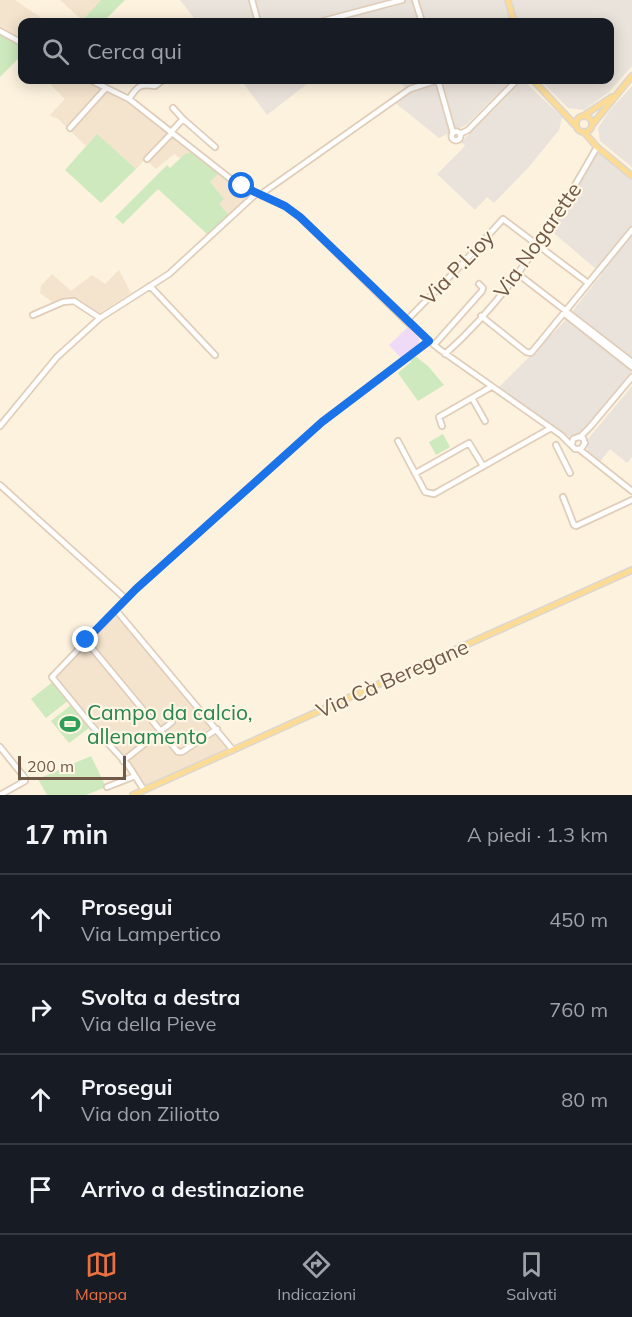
<!DOCTYPE html>
<html lang="it">
<head>
<meta charset="utf-8">
<style>
  :root { --surface:#171b24; --page:#20242c; --text:#f1f3f6; --muted:#9ea1a6; --line:#363941; --accent:#e97041 }
  body { margin:0; font-family:Mulish,sans-serif; background:var(--page); color:var(--text) }
  .scale { position:absolute; left:18px; bottom:15px; width:108px; box-sizing:border-box; padding-left:6px; border:3px solid #725846; border-top:0; font-size:16px; line-height:21px; white-space:nowrap; color:#725846; -webkit-text-stroke:4px #fff6e4; paint-order:stroke }
  .stop { position:absolute; width:18px; height:18px; margin:-14px; border:4px solid #1a73e8; border-radius:50%; background:#fff }
  .stop.end { background:#1a73e8; border-color:#fff; box-shadow:0 2px 6px #0008 }
  .list { margin:0; padding:0; list-style:none }
  h2 { display:flex; justify-content:space-between; align-items:center; height:78px; margin:0; padding:0 24px; font-size:26px }
  h2 small { font-size:20px; font-weight:400; color:var(--muted) }
  .list li { display:grid; grid-template-columns:39px 1fr auto; gap:18px; align-items:center; box-sizing:border-box; height:90px; padding:0 24px; border-top:2px solid var(--line) }
  .list b { display:block; font-size:22px; white-space:nowrap }
  .list p { margin:0; font-size:20px; white-space:nowrap; color:var(--muted) }
  .list em { font-size:20px; font-style:normal; color:var(--muted) }
  .icon { flex:none; width:33px; height:33px; fill:none; stroke:currentColor; stroke-width:2; stroke-linecap:round; stroke-linejoin:round }
  .map { position:relative; flex:none; width:632px; height:795px; overflow:hidden }
  .search { position:absolute; background:var(--surface); box-shadow:0 3px 15px #0003; left:18px; right:18px; top:18px; height:66px; display:flex; align-items:center; gap:15px; box-sizing:border-box; padding:0 21px; border-radius:12px; color:var(--muted); font-size:22px }
  .sheet { height:438px; background:var(--surface) }
  nav { display:flex; justify-content:space-around; align-items:center; box-sizing:border-box; height:84px; border-top:2px solid var(--line); background:var(--surface); font-size:16px; color:var(--muted) }
  nav a { display:grid; justify-items:center; gap:3px }
  nav .on { color:var(--accent) }
  .map>svg:first-child { display:block }
  .residential { fill:#f4e4cd }
  .industrial { fill:#eae3db }
  .education { fill:#efdbf8 }
  .green { fill:#cde9bd }
  .lines { fill:none; stroke-linecap:round; stroke-linejoin:round }
  .minor-casing { stroke:#e0cebb; stroke-width:8 }
  .major-casing { stroke:#ddd7d3; stroke-width:8 }
  .minor { stroke:#fff; stroke-width:4.5 }
  .major { stroke:#fcdc95; stroke-width:5 }
  .route { stroke:#1a73e8; stroke-width:8 }
  .labels { text-anchor:middle; dominant-baseline:central; stroke-width:4.5; stroke-linejoin:round; paint-order:stroke }
  .street-label { font-size:21px; fill:#725846; stroke:#fff6e4 }
  .leisure-label { font-size:21px; fill:#27864d; stroke:#fff6e4; text-anchor:start }
</style>
</head>
<body>
<div class="map">
<svg width="632" height="795" viewBox="0 0 632 795">
  <rect width="100%" height="100%" fill="#fcf2de"/>
  <path class="residential" d="M0 0H15L47 22H22V38L0 26Z
    M60 0H102L83 21Z
    M56 80H85L101 89 128 99 171 133 192 152 180 158 174 154 156 169 145 159 136 169 97 135 86 146 56 117 54 118 50 115 65 99 51 85Z
    M218 174 243 190 253 193 229 215 219 204 224 199 209 181Z
    M119 270 131 293 98 314 74 298 55 304 40 293 41 286 52 274 71 291 92 275 105 284Z
    M113 612 230 748 145 787 53 677Z"/>
  <path class="industrial" d="M180 0H505L511 22H197Z
    M512 0H632V66L609 92 584 110 568 108 540 80H610V22H518Z
    M241 80H312L267 115Z
    M397 80H511L466 125 439 138 393 101 408 90Z
    M523 80 562 117 559 130 528 168 494 203 487 197 475 210 437 174 465 146 461 142Z
    M632 86V167L600 141 598 128 610 110Z
    M600 153 632 181V371L589 425 580 434 569 436 561 433 498 388 562 324 602 274 550 230 595 154Z
    M632 386V457L627 463 610 449 599 463 589 454 587 447 588 439Z"/>
  <path class="education" d="M408 327 419 338V344L402 359 389 345Z"/>
  <path class="green" d="M101 0H125L103 22H86L83 20Z
    M0 33 22 45V55L0 77Z
    M97 134 136 169 101 203 65 170Z
    M192 152 218 174 210 182 224 199 219 204 229 215 207 234 158 189 123 224 115 217 167 165 170 168 185 154Z
    M415 356 428 366 444 385 418 401 398 373 411 362 410 360Z
    M443 434 450 447 436 455 429 442Z
    M54 681 69 700 46 718 31 699Z
    M71 705 89 728 69 743 51 721Z
    M91 756 106 787 86 795H47L38 779Z"/>
  <g class="lines">
    <g class="minor-casing">
      <path id="minor" d="M252 0 258 22
        M415 0 422 22
        M319 22 402 0
        M0 31 22 43
        M90 80 129 99 237 184 285 206 300 217 406 321 439 349 561 435 575 449H581L585 443 583 438 578 437 573 439 572 444
        M438 80 453 133
        M129 99C138 85 140 84 155 86L163 80
        M173 108 183 119
        M70 128 106 88
        M451.5 136a4.5 4.5 0 1 1 9 0a4.5 4.5 0 1 1-9 0Z
        M171 132 183 119 215 147
        M460 134 468 130 517 80
        M147 159 172 133
        M262 196 264 192 410 89 438 80
        M518 274 632 362
        M150 286 215 355
        M33 315 63 302 74 301 100 318
        M566 315 632 367
        M481 316 526 352 531 353 632 230
        M406 321 465 261 503 219 588 283
        M434 345 482 291 483 288 479 284
        M445 354C510 297 555 221 597 147
        M472 398 485 421
        M0 426 57 357 100 318 169 274 257 193
        M442 426 439 417 491 387
        M580 437 590 427 632 377
        M398 441 425 492 434 494 551 428
        M556 445 570 473
        M579 449 632 491
        M416 473 469 443 483 466
        M0 485 126 599
        M563 497 574 525 576 526 632 500
        M116 610 233 750
        M86 641 178 752H182L217 729
        M0 747 25 778V781L0 795
        M123 761 172 722
        M107 787 135 776
        M144 790 128 765 92 726 52 677 136 589 322 422 429 341"/>
    </g>
    <g class="major-casing">
      <path id="major" d="M508 0 514 22
        M533 80 575 125
        M576 124a8 8 0 1 1 16 0a8 8 0 1 1-16 0Z
        M583 116 612 97
        M592 125 632 76
        M584 132 597 147 632 176
        M133 795 632 570"/>
    </g>
    <use href="#minor" class="minor"/>
    <use href="#major" class="major"/>
  </g>
  <g class="lines">
    <path class="route" d="M86 640 136 589 322 422 429 341 300 217 285 206 242 186"/>
  </g>
  <defs>
    <g id="stadium-bare" transform="scale(1.62)"><path d="M0-5a6.5 5 0 1 0 0 10a6.5 5 0 1 0 0-10ZM-3.5-1.8h7v3.6h-7Z" fill="#2e9e5b" stroke="#fff6e4" stroke-width="2.5" paint-order="stroke"/></g>
  </defs>
  <g fill-rule="evenodd">
    <use href="#stadium-bare" x="70" y="724"/>
  </g>
  <g class="labels">
    <g class="street-label">
      <text transform="translate(537 240) rotate(-55)">Via Nogarette</text>
      <text transform="translate(457 267) rotate(-46)">Via P.Lioy</text>
      <text transform="translate(392 678) rotate(-24)">Via Cà Beregane</text>
    </g>
    <g class="leisure-label">
      <text x="87" y="712">Campo da calcio,<tspan x="87" dy="24">allenamento</tspan></text>
    </g>
  </g>
</svg>
<div class="scale">200 m</div>
<div class="stop" style="left:242px;top:186px"></div>
<div class="stop end" style="left:86px;top:640px"></div>
<div class="search"><svg class="icon" aria-label="search" viewBox="0 0 24 24"><circle cx="10" cy="10" r="6"/><path d="M15 15l6 6"/></svg>Cerca qui</div>
</div>
<section class="sheet">
<h2>17 min<small>A piedi · 1.3 km</small></h2>
<ul class="list">
<li><svg class="icon" aria-label="ahead" viewBox="0 0 24 24"><path d="M12 20V5M6 11l6-6 6 6"/></svg><div><b>Prosegui</b><p>Via Lampertico</p></div><em>450 m</em></li>
<li><svg class="icon" aria-label="right" viewBox="0 0 24 24"><path d="M7 20v-9h11M14 6l5 5-5 5"/></svg><div><b>Svolta a destra</b><p>Via della Pieve</p></div><em>760 m</em></li>
<li><svg class="icon" aria-label="ahead" viewBox="0 0 24 24"><path d="M12 20V5M6 11l6-6 6 6"/></svg><div><b>Prosegui</b><p>Via don Ziliotto</p></div><em>80 m</em></li>
<li><svg class="icon" aria-label="arrive" viewBox="0 0 24 24"><path d="M6 21V4h12l-3 4 3 4H6"/></svg><div><b>Arrivo a destinazione</b></div></li>
</ul>
</section>
<nav>
<a class="on"><svg class="icon" aria-label="map" viewBox="0 0 24 24"><path d="M3 6l6-2 6 2 6-2v14l-6 2-6-2-6 2zM9 4v14M15 6v14"/></svg>Mappa</a>
<a><svg class="icon" aria-label="directions" viewBox="0 0 24 24"><path d="M12 3l9 9-9 9-9-9zM9 14v-3h6M13 9l2 2-2 2"/></svg>Indicazioni</a>
<a><svg class="icon" aria-label="saved" viewBox="0 0 24 24"><path d="M7 4h10v16l-5-4-5 4z"/></svg>Salvati</a>
</nav>
</body>
</html>
